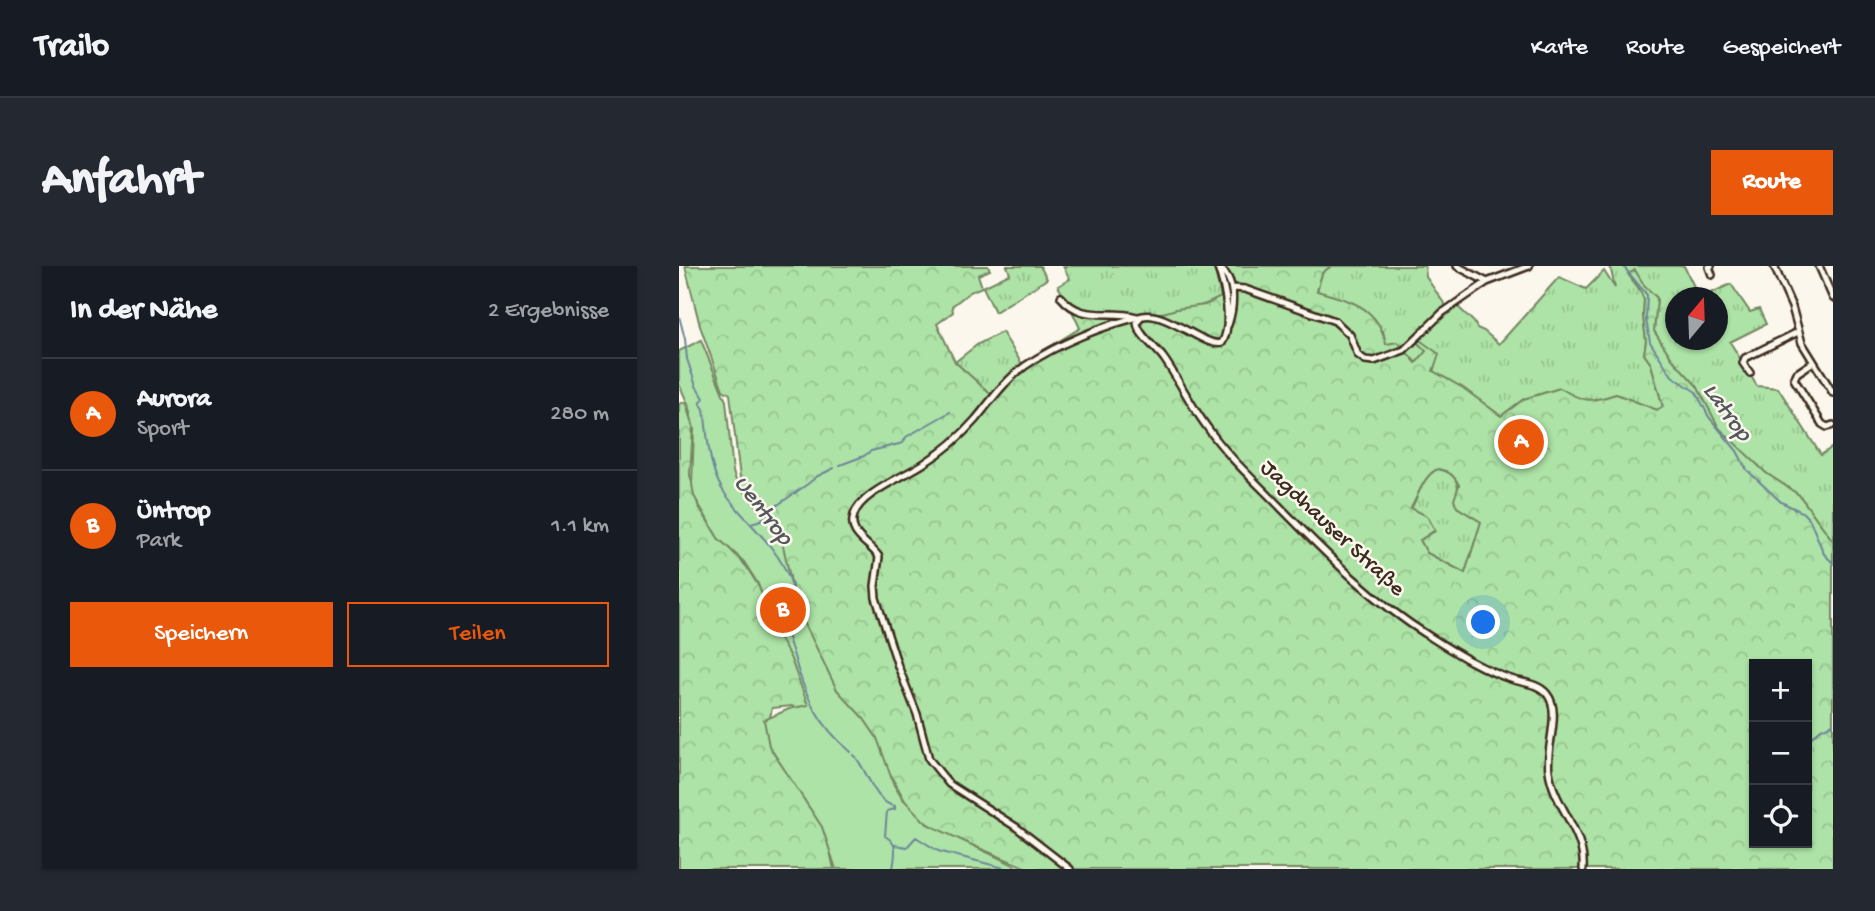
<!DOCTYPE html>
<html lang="de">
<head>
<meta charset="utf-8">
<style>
  :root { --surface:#171b24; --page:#242831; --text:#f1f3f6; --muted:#9ea1a6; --line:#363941; --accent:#ea580c }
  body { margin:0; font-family:"Gochi Hand",sans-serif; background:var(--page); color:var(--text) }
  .controls { position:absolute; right:21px; bottom:21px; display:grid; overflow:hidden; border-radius:0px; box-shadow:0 2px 5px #0004 }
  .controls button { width:63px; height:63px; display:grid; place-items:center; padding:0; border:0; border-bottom:2px solid var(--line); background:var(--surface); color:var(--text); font:35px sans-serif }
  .compass { position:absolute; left:986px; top:21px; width:63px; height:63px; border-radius:50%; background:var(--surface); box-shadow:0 2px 5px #0004; rotate:19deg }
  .you { position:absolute; left:805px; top:357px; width:24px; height:24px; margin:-18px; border:5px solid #fff; border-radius:50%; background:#1a73e8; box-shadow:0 0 0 10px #1a73e833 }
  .badge { display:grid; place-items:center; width:46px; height:46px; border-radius:50%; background:var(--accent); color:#fff; font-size:23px; font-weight:700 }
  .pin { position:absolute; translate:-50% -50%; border:4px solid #fff; box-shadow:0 2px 7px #0006 }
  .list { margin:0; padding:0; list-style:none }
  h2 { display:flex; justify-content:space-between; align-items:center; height:91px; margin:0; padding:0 28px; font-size:30px }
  h2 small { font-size:23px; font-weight:400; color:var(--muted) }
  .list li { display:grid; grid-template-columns:46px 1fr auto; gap:21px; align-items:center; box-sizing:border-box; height:112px; padding:0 28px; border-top:2px solid var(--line) }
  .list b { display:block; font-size:26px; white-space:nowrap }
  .list p { margin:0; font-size:23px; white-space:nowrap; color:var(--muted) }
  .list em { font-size:23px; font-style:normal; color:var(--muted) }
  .actions { display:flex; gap:14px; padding:21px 28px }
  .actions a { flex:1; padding:16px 0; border:2px solid var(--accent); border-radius:0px; text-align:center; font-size:24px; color:var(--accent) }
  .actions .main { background:var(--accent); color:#fff }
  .icon { flex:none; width:38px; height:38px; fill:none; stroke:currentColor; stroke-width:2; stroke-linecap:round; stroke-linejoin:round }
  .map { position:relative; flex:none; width:1154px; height:603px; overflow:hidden; border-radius:0px }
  header { display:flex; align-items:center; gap:42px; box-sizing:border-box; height:98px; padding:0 35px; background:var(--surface); border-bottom:2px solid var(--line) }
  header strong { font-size:33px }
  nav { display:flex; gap:38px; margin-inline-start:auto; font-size:24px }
  .intro { display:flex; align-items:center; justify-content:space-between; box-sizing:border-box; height:168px; padding:0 42px }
  h1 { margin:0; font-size:49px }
  .button { padding:18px 32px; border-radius:0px; background:var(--accent); color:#fff; font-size:24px; font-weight:700 }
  main { display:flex; gap:42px; padding:0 42px }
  aside { flex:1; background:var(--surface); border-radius:0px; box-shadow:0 2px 5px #0004 }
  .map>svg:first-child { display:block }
  .grass { fill:url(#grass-tufts); stroke:#748662; stroke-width:2 }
  .forest { fill:url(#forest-crowns); stroke:#748662; stroke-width:2; fill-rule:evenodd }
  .park { fill:#ade3a6; stroke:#748662; stroke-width:2 }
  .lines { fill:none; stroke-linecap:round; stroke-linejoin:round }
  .stream { stroke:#6d869a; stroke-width:2 }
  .minor-casing { stroke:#3b2a1e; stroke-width:10 }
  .minor { stroke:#fbf7ec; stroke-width:5 }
  .labels { text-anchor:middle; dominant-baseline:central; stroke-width:5; stroke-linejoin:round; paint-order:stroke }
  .street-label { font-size:23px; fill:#3b2a1e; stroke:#fbf7ec }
  .water-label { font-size:24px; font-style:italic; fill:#54585c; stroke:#fbf7ec }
</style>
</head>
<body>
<header>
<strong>Trailo</strong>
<nav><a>Karte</a><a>Route</a><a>Gespeichert</a></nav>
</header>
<div class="intro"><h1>Anfahrt</h1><a class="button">Route</a></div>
<main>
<aside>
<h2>In der Nähe<small>2 Ergebnisse</small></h2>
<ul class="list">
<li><span class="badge">A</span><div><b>Aurora</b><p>Sport</p></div><em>280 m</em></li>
<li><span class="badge">B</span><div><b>Üntrop</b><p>Park</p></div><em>1.1 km</em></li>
</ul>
<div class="actions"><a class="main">Speichern</a><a>Teilen</a></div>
</aside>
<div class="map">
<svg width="1154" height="603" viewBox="0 0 1154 603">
  <defs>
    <pattern id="grass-tufts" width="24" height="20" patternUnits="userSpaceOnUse" patternTransform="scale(1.75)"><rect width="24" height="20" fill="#ade3a6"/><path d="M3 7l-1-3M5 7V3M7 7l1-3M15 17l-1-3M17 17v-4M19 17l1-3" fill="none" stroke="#96c38e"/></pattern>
    <pattern id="forest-crowns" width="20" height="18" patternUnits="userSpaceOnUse" patternTransform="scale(1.75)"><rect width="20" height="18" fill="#ade3a6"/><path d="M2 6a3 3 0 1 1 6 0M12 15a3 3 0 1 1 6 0" fill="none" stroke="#96c38e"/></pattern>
  </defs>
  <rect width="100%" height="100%" fill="#fbf7ec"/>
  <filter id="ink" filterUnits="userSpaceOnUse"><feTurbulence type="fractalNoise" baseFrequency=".0143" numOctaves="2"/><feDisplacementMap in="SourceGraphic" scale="14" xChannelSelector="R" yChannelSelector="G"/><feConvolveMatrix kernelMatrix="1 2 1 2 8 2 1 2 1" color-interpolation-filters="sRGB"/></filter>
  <g filter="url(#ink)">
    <path class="grass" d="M328 0H361L368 13 316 46 304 21 331 8Z
      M384 0H535L542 31C511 50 427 53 392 43L379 20 391 13Z
      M652 0H746L747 11 769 43 777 39 795 56 798 62 805 65 820 78 880 11 907 23 925 5 936 22 931 0H1005L1020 31 996 32V74H1038V32L1023 31 1052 18 1071 46 1080 43 1087 58 1051 76 1078 120 1099 122 1142 189 1152 182 1154 185V275L1120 229 1087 207 1040 163 1018 120 993 93 975 65 978 32 949 8 961 24 965 34 964 50 967 75 965 88 972 98 984 141 978 144 937 128 922 133 901 134 881 122 845 133 822 150 784 122 754 105 760 88 736 74 748 85 737 97 725 84 707 78 704 65 638 25 643 7Z
      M323 66 343 98 316 132 276 96 299 78Z
      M759 203C782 207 780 223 778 241L802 256 786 307 748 287 741 274 756 265 732 243C739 230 745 208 759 203Z"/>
    <path class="forest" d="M6 0H309L311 4 299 9 303 21 291 26 273 40 274 46 258 58 276 96 316 132 343 98 401 62 392 43 418 47 481 48 497 43 526 39 542 31 535 0H652L643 7 638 25C670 34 699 40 707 78L719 76 737 97 747 85 736 74 738 72 760 88 754 105 784 122 822 150 845 133 881 122C904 136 910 137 937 128L978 144 984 141 972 98 965 88 967 75 964 50 965 34 961 24 949 8 956 4 965 19 978 32 975 65 993 93 1018 120 1040 162 1087 207 1120 229 1154 275V603H346L348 602 259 565 232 546 195 478 137 465 113 440 93 442 89 460 147 567 155 603H0V138L6 136 14 161 11 209 19 239 36 267 67 300 82 324 100 373 110 372 164 434 138 389 114 338 98 259 62 220 51 128 44 124 21 60ZM759 203C770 205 775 209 780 219L775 234 778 241 802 256 786 307 748 287 741 274 756 264 748 250 732 242C739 230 745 208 759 203ZM1075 398H1128V577H1075Z"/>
    <path class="park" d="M22 74 47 135 54 206 58 217 101 266 114 325 122 350 158 424 185 453 198 472 215 519 223 532 248 558 333 598 340 603H157L143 561 90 480 85 454 110 443 129 439 111 391 96 364 79 318 65 296 39 272 15 230 13 218 15 163 9 138 0 118V85Z"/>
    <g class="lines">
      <path class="stream" d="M944 0 968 29 967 53 971 76 993 110 1017 126 1030 151 1058 185 1068 204 1102 236 1123 246 1131 254 1145 288 1154 297
        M0 50 6 73 8 93 17 120 25 132 21 137 25 143C29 171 29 205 47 229 69 258 98 280 111 314 118 332 106 350 108 367 109 374 112 381 114 387 125 428 139 459 172 486
        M161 199 185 190 192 185 224 177 227 171 271 146
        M72 257 82 254 93 243 130 217 137 211 155 202
        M1128 475 1142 463 1154 458
        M175 489C188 503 195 537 216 540V543L208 545 206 570C220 578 216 588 214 603
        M216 579 228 581 237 571 259 585 329 603"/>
      <g class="minor-casing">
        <path id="minor" d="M778 0 808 16
          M1032 0 1030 1 1033 9
          M1095 0 1113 41 1123 77 1154 127
          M1140 0 1154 32
          M539 1C558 13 555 41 549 59
          M554 22 566 23 656 55 671 69 679 89 686 94 695 95 725 84 763 47 808 16 850 0
          M382 31C403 57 430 43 458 51
          M461 52 458 57C460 70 478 82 486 94 501 116 512 140 528 161 549 191 577 216 603 243 649 290 694 335 750 370 777 387 805 405 835 414 846 417 860 418 868 428 883 446 866 482 870 505 875 541 907 566 904 603
          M1133 97 1118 107 1115 113 1143 158 1148 161 1154 159
          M1071 107 1064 97 1066 92 1119 66
          M391 603 337 561 270 518 250 493 238 448 219 400 197 332 196 320 200 291C191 277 168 269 175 249 181 227 229 209 247 196 265 185 282 170 296 154 312 135 325 115 346 100 378 78 427 58 464 50 488 45 526 82 543 77 554 58 546 19 538 0"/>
      </g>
      <use href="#minor" class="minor"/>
    </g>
  </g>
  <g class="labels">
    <g class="street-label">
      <text transform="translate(653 263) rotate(43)">Jagdhauser Straße</text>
    </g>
    <g class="water-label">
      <text transform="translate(1047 147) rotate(54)">Latrop</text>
      <text transform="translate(83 245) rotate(53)">Uentrop</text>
    </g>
  </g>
</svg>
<div class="controls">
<button>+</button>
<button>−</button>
<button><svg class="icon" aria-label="locate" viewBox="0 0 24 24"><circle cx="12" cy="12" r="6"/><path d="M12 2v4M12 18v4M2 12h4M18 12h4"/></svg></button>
</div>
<svg class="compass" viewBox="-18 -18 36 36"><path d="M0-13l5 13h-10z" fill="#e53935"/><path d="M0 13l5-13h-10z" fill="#9ea1a6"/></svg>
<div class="you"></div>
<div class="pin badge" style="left:842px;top:176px">A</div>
<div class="pin badge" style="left:104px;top:344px">B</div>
</div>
</main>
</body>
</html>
